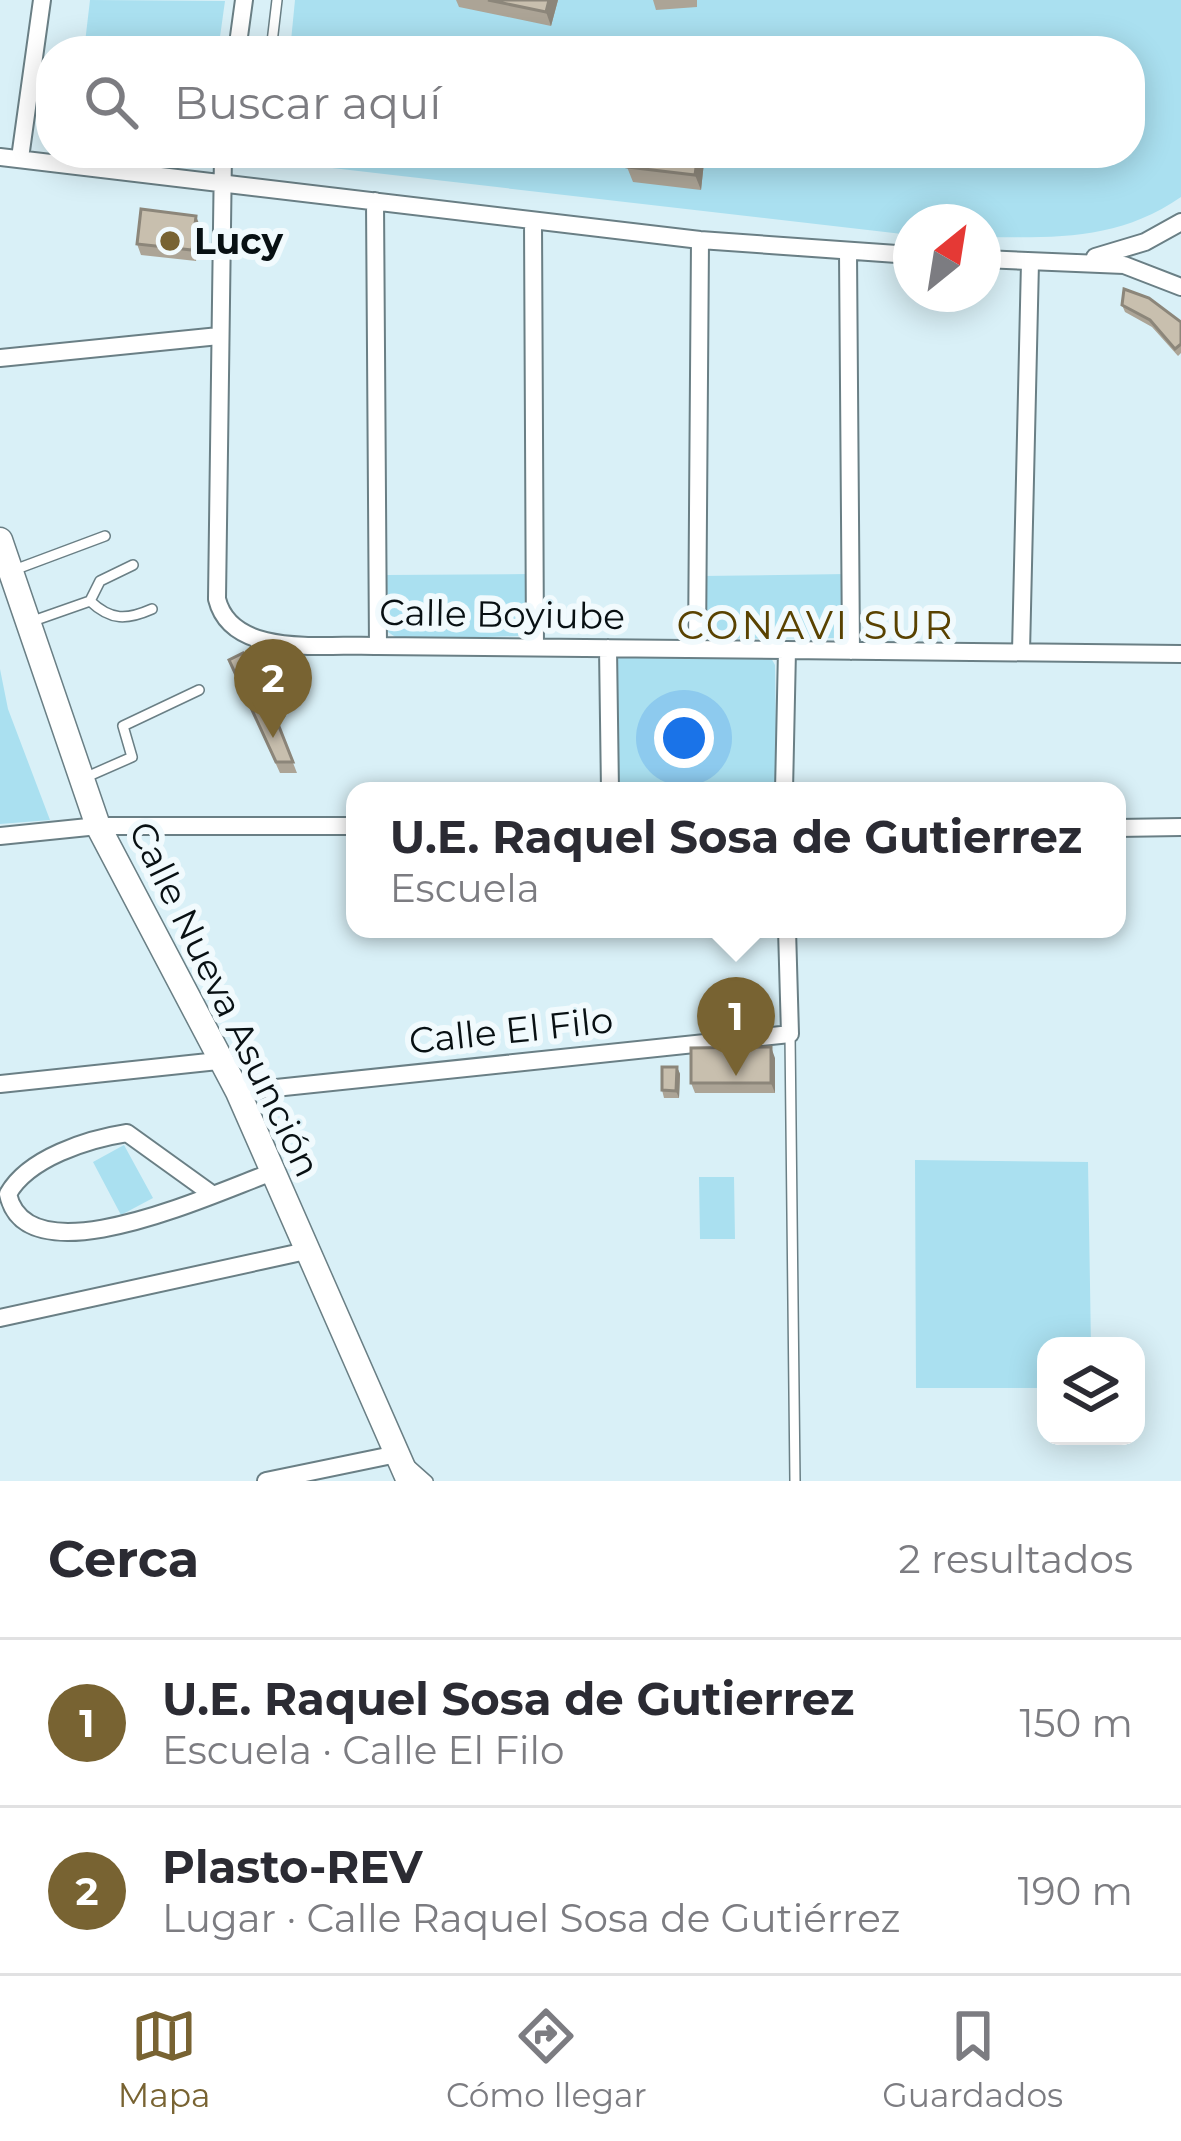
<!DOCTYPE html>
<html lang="es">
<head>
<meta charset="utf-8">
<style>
  :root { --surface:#fff; --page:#f2f2f3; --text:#2b2b33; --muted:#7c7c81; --line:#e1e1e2; --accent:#786332 }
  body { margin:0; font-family:Montserrat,sans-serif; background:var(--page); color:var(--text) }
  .controls { position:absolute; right:36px; bottom:36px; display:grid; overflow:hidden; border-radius:24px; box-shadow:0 6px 30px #0003 }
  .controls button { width:108px; height:108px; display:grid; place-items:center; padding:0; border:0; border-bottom:3px solid var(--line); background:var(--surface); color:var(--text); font:60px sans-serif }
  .compass { position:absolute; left:893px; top:204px; width:108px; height:108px; border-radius:50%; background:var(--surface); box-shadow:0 6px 30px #0003; rotate:30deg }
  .you { position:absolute; left:684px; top:738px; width:42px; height:42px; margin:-30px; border:9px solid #fff; border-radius:50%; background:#1a73e8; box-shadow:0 0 0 18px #1a73e833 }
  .badge { display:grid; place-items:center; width:78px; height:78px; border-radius:50%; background:var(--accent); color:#fff; font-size:39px; font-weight:700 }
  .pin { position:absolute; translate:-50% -99px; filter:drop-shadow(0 3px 6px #0008) }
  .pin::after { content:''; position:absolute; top:63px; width:42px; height:36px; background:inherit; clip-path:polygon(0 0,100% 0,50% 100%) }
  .popup { position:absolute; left:346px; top:782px; width:780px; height:156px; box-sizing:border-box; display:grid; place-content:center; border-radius:24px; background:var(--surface); filter:drop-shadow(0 3px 9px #0005); font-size:39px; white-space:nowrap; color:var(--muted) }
  .popup b { font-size:45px; color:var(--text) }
  .popup::after { content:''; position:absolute; left:50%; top:100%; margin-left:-24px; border:24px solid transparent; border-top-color:var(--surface) }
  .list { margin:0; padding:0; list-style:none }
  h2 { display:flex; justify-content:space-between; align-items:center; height:156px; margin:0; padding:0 48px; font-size:51px }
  h2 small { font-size:39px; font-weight:400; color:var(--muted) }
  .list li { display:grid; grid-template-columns:78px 1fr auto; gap:36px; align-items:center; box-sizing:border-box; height:168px; padding:0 48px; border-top:3px solid var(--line) }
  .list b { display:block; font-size:45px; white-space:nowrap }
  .list p { margin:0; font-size:39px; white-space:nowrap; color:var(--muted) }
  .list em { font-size:39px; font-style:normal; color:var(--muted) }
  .icon { flex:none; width:66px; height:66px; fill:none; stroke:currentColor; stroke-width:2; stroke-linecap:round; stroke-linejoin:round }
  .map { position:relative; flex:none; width:1181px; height:1481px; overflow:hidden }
  .search { position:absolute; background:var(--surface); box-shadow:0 6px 30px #0003; left:36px; right:36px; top:36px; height:132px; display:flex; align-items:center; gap:30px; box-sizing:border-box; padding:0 42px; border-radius:48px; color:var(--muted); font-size:45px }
  .sheet { height:492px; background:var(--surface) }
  nav { display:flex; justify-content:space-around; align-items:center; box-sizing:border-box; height:168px; border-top:3px solid var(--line); background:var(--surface); font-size:33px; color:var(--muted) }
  nav a { display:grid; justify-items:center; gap:6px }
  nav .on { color:var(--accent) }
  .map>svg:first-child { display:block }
  .green { fill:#aae0f0 }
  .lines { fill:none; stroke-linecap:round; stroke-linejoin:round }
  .lane-casing { stroke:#6a7f85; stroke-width:12 }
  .street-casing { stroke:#6a7f85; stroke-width:20 }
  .secondary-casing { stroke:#6a7f85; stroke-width:27 }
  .lane { stroke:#fff; stroke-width:9 }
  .street { stroke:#fff; stroke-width:16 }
  .secondary { stroke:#fff; stroke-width:24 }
  .wall { fill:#aca496 }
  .shaded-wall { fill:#8c867a }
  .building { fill:#c8bfae; stroke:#8c867a; stroke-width:3 }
  .poi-dot { fill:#786332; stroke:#f1fafd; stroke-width:4.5 }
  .labels { text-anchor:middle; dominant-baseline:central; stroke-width:12; stroke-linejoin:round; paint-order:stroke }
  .poi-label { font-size:36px; font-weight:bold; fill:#081013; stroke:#f1fafd; text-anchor:start }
  .street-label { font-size:36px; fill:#081013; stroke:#f1fafd }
  .neighbourhood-label { font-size:39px; letter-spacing:3px; fill:#594201; stroke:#f1fafd }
</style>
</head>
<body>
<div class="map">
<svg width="1181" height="1481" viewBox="0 0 1181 1481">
  <rect width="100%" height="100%" fill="#d9f0f7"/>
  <path class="green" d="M90 0 225 1 218 51H84Z
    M295 0H1181V197C1119 240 1056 238 983 237V222H911V235L280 162 281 153H1130V51H290Z
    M530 574V627L521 636 400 640 388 632 387 575Z
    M847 574 845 630 834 638 716 639 703 629 702 576Z
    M618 656H770L775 665 777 791H614Z
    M0 669 8 709 50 820 0 824Z
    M124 1145 153 1198 121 1215 93 1162Z
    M915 1160 1088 1162 1091 1346H1046V1388H916Z
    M699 1177H734L735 1239H700Z"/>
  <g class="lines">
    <g class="lane-casing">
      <path id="lane" d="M271 51 277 0
        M14 570 105 536
        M90 601 100 581 133 565
        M33 621 90 601C111 621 127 620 152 609
        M254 640 280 714
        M82 779 132 757 123 726 199 690
        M790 1034 795 1481
        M410 1465 428 1481"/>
    </g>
    <g class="street-casing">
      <path id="street" d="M237 51 244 0
        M223 153 217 599C232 660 328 643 378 646L1181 654
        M0 157 700 240 911 255
        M20 158 42 0
        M375 201 378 646
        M533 221 535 647
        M848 252 851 651
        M1095 257 1145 242 1181 222
        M983 259 1124 265 1181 287
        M0 358 219 336
        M608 648 610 791
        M697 649 700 240
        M1021 652 1030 262
        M784 791 787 650
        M1117 828 1181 827
        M0 836 98 826H355
        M0 1084 218 1061
        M238 1092 790 1034 787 929
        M209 1192 127 1133C88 1139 28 1158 8 1194 27 1283 220 1190 273 1172
        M0 1318 306 1251
        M266 1481 397 1454"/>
    </g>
    <g class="secondary-casing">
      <path id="secondary" d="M0 540 98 826 238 1092 409 1481"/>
    </g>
    <use href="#lane" class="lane"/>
    <use href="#street" class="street"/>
    <use href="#secondary" class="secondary"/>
  </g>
  <path class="wall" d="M456 0H558L551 26 459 7Z
    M653 0H697V7L656 10Z
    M705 153 701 190 633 182 627 167Z
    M200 226 196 261 141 255 137 244Z
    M1122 305 1181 322V353L1178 356 1152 327 1125 312Z
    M229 660 265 691 297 773H280Z
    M775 1058V1093H695L691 1083Z
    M677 1067 680 1074 679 1098H664L662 1090Z"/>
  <path class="shaded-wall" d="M549 0H558L551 26 546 12Z
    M698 153H705L701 190 695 175Z
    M196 216 200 226 196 261 192 250Z
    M771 1047 775 1058V1093L771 1083Z
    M677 1067 680 1074 679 1098 676 1091Z"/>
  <path class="building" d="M488 0H549L546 12Z
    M629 153H698L695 175 627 167Z
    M141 209 196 216 192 250 137 244Z
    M1124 289 1149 298 1181 322V344L1175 349 1150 320 1122 305Z
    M243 653 265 691 293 762H276L229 660Z
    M771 1047V1083H691V1048Z
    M662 1067H677L676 1091 662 1090Z"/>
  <circle class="poi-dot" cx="170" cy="241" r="12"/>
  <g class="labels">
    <g class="poi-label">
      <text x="194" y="241">Lucy</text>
    </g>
    <g class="street-label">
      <text transform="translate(502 614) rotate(1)">Calle Boyiube</text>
      <text transform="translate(225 999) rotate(64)">Calle Nueva Asunción</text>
      <text transform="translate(511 1030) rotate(-6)">Calle El Filo</text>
    </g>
    <g class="neighbourhood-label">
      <text x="816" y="625">CONAVI SUR</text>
    </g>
  </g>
</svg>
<div class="controls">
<button><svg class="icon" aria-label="layers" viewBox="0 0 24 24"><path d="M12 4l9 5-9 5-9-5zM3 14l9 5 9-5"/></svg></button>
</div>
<svg class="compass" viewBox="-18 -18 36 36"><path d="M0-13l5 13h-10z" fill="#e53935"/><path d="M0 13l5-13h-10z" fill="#7c7c81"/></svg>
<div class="you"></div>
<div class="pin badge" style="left:736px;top:1076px">1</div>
<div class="popup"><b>U.E. Raquel Sosa de Gutierrez</b>Escuela</div>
<div class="pin badge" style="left:273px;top:738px">2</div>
<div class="search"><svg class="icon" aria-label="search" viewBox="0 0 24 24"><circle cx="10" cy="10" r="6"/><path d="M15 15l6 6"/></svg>Buscar aquí</div>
</div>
<section class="sheet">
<h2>Cerca<small>2 resultados</small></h2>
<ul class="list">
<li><span class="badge">1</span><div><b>U.E. Raquel Sosa de Gutierrez</b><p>Escuela · Calle El Filo</p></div><em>150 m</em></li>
<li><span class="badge">2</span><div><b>Plasto-REV</b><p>Lugar · Calle Raquel Sosa de Gutiérrez</p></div><em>190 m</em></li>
</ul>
</section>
<nav>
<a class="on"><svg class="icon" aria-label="map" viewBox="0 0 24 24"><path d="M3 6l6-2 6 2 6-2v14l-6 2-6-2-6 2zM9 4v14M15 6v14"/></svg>Mapa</a>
<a><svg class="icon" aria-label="directions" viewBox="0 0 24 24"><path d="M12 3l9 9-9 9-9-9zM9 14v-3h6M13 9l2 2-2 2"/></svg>Cómo llegar</a>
<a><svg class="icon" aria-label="saved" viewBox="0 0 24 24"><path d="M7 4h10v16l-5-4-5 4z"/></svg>Guardados</a>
</nav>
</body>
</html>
